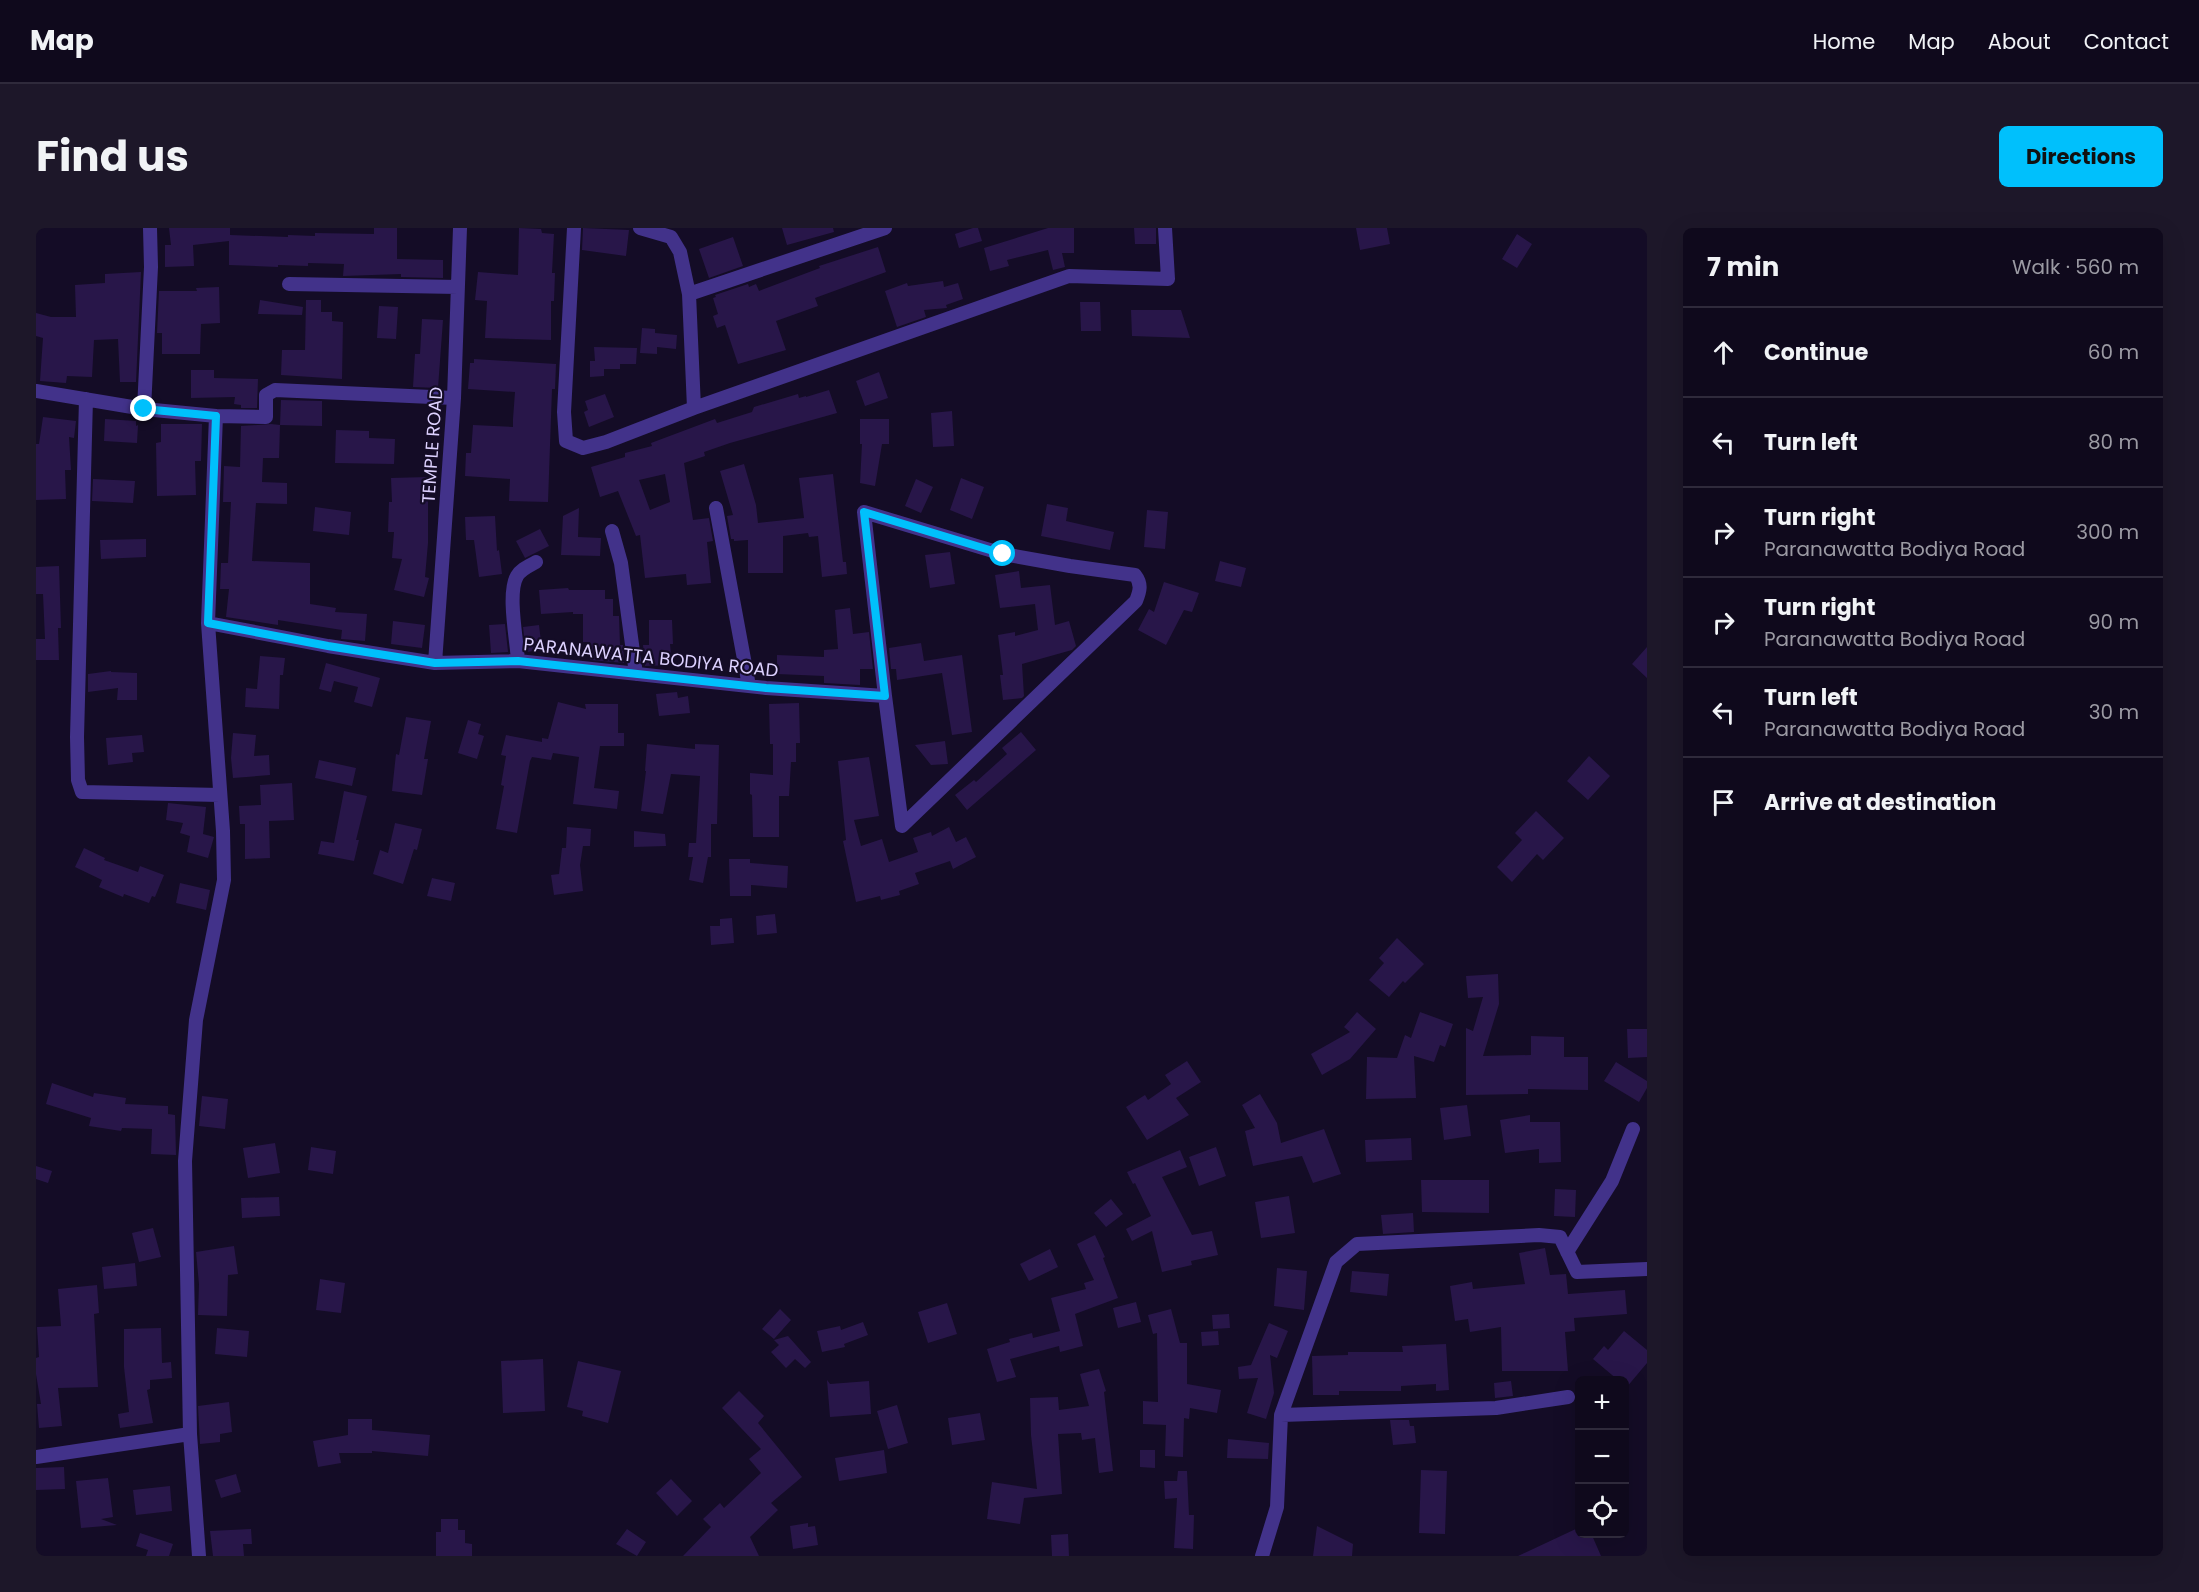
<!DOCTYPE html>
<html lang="en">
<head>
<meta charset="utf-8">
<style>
  :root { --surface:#0f091c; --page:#1d1729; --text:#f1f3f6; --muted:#9b9aa3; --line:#2f2a3b; --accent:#00c0fc }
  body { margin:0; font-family:Poppins,sans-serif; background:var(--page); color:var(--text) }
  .controls { position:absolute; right:18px; bottom:18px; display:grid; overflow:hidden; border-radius:9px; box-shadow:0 6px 24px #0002 }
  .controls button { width:54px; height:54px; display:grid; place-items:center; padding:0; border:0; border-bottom:2px solid var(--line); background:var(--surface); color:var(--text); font:30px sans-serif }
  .stop { position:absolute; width:18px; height:18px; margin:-14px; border:4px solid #00c0fc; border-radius:50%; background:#fff }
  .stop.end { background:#00c0fc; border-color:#fff; box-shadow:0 2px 6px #0008 }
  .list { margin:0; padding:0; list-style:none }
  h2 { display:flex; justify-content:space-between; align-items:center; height:78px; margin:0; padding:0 24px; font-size:26px }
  h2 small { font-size:20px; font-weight:400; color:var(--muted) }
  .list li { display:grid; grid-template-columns:39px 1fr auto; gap:18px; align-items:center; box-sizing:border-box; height:90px; padding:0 24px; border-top:2px solid var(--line) }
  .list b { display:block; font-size:22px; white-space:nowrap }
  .list p { margin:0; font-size:20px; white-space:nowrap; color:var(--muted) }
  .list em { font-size:20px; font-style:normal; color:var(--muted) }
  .icon { flex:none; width:33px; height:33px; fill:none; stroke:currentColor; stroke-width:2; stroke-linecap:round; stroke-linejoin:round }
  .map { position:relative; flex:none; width:1611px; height:1328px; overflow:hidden; border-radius:9px }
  header { display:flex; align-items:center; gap:36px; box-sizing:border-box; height:84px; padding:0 30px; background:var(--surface); border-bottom:2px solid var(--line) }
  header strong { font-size:28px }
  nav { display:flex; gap:33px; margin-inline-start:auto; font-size:21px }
  .intro { display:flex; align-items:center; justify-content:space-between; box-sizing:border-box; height:144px; padding:0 36px }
  h1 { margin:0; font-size:42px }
  .button { padding:15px 27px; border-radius:9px; background:var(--accent); color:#111; font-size:21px; font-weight:700 }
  main { display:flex; gap:36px; padding:0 36px }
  aside { flex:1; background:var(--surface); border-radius:9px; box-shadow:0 6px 24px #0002 }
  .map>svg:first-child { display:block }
  .building { fill:#281649; fill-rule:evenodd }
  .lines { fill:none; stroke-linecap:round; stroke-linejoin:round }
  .street { stroke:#42328a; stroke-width:14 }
  .route { stroke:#00c0fc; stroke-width:8 }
  .labels { text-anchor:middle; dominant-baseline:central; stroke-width:4.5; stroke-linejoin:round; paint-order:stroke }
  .street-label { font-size:18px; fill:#ddd1ff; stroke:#140c26 }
</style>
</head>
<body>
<header>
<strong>Map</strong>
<nav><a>Home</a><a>Map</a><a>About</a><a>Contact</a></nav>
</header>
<div class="intro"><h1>Find us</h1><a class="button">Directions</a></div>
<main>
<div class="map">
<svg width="1611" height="1328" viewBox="0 0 1611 1328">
  <rect width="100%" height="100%" fill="#140c26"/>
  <path class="building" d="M133 0H194V7L252 9V7L279 8V5L338 6V0H361V31L407 32V50L365 49V46L307 48 308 36 272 35V38L242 37V39L193 37V13L157 17 158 38 129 39V17H135Z
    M483 0 505 1 506 5 518 6 516 45H519L518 73H515V112L449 110 451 73 439 72 442 44 482 47Z
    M547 0 593 2 590 28 546 22Z
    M746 0H797L798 4 751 17Z
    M937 0H942L946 13 923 20 919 6Z
    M1012 0H1038V25H1026L1029 39 1017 42 1012 22 971 32 973 38 954 43 948 20Z
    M1098 0H1120V16H1099Z
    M1320 0H1351L1354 16 1324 22Z
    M1481 6 1496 16 1481 40 1466 31Z
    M697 9 707 38 673 50 663 21Z
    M842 19 850 44 779 70 782 78 740 93 750 122 702 136 689 97 681 100 677 88 682 86 677 70 680 69 679 67 712 56 713 59 720 56 723 63 784 40 783 38Z
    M105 44 100 154H84L82 111 58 112 56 149 31 148 30 155 4 153 7 110 0 108V85L15 89H40L39 57 69 55V46Z
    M907 53 908 59 922 55 927 71 910 77 911 80 888 82 890 89 861 99 849 63 871 55 872 58Z
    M183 59 184 95 165 96 164 126H126V105H121L123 63H161L160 60Z
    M224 72 267 79 266 87 222 86Z
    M270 72H285V84H296V93L307 94 306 151 245 147 246 122H269Z
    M1044 74H1064L1065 103H1045Z
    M343 78 362 79 360 111 341 110Z
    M1095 82H1145L1154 110 1096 108Z
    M386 91 407 92 402 160 377 159 379 126H384Z
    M606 100 619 101V105L641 107 640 121 621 119V126L604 125Z
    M558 119 601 120 600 136H584V141H568V148L554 149V133H559Z
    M438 131 520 136 519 161H516L512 274 473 273 474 251 429 248 430 225H435L437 197 477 199V191L479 164 432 161 434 135H438Z
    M155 142H178V150L222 151 221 180H205V177L198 176 199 169 155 170Z
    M843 144 852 170 829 178 820 153Z
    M793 162 801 185 694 215 668 224 669 228 648 235 657 292 673 290 677 313 671 314 675 355 651 357 650 346 609 350 604 307 600 308 582 263 564 269 555 239 589 229V225L616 218 615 215 679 191 681 195 716 184 718 179 762 166 763 170 770 168V169ZM629 246 634 274 614 282 603 252Z
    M569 166 578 189 553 199 548 184 552 182 549 173Z
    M245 172 286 173V198L244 197Z
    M916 183 918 218 897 219 895 185Z
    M7 189 40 193 38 210 33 209 35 242H29L30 271 0 272V216H3Z
    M69 191 100 193V198L102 197 101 215 68 213Z
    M824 191H853V216H846L839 258 824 255 826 216H824Z
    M125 196H166L165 233H159L160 267 121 268 120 215 125 214Z
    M235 196 244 197 243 230H227L226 254 251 255V276L220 275 216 333 274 335V376L300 380 299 384 331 386 329 413 305 411 306 402 242 392V397L190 389 193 361H184L185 335H192L195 274H187L188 238 204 239 205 198Z
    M300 202 333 203V210L359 211 358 236 299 235Z
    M708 236 720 277 722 295 768 290 763 250 797 246 807 334H810L811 346 786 349 782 308 773 309 772 305 747 308V345H712V312L698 313V311H695L691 288 697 287 684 243Z
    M392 249V315L389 349 393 350 388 369 358 362 366 331 356 330 358 304H352L353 274H356L355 250Z
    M925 250 948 259 936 291 914 282Z
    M57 251 99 253 97 275 56 273Z
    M880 251 897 259 885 285 869 278Z
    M1011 276 1032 280 1030 293 1078 304 1074 322 1005 308Z
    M279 279 315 284 313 307 277 303Z
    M543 280 542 309 565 310 564 328 525 327 527 288Z
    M1111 282 1132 284 1129 321 1108 319Z
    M459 288 461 323 463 322 466 346 443 349 438 312H430L429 289Z
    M504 301 513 318 489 330 480 313Z
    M110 311V329L65 331 64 312Z
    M914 324 919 356 894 360 889 327Z
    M1184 333 1210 340 1205 359 1179 353Z
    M23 338 25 400H22L23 432H0V411H9L7 366H0V339Z
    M983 343 985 360 1014 357 1019 397 1033 393 1040 418 1036 422 986 436 988 468 986 470 967 472 964 447H967L962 407 979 404V408L1002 402 999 376 964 380 959 347Z
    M1128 354 1163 365 1156 384 1148 382 1130 417 1102 402 1113 381 1118 384Z
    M532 360 533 362H569V371H577V388H583L584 417H587L588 435 554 432V414H547V386H537V384L505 386 503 362Z
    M814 380 817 406 833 404 837 441H824V457L788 455V448L741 446V427L788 429V422L802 421 799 382Z
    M613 392H636L637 416H634L636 437 609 438 607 417H613Z
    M357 393 389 397 386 420 355 416Z
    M469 396 472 424 455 425 453 397Z
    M503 397 506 422 490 424 487 399Z
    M885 415 888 433 926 427 936 504 916 507 906 445 861 452 860 441H855L853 420Z
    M1611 419V450L1596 436Z
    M224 428 249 430 247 447H244L243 481 209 479 210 460 221 461Z
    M290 435 344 450 336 479 318 474 322 459 298 453 295 464 283 461Z
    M75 443V444L101 445V472H81L82 460 52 464V446Z
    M641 464 642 470 652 468 654 485 623 488 620 466Z
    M522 474 550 481 549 476H582V505H588V518H564L558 560 583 563 581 581 537 576 543 529 517 525 515 532 496 529 494 533 481 605 460 601 468 558 465 557 470 528 465 527 470 507 506 514V510L512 511Z
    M763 475 764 515H760V534H755L753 568H743V609H717L716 567 714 566V545L737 547V516H734L733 476Z
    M370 489 395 493 388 531H392L386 567 356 563 360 526 363 527Z
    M432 492 445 496 442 506 448 508 441 531 422 525Z
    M985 504 1000 522 931 582 919 567 938 552 940 554 971 526 966 520Z
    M197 505 220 507 218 528 233 527 234 547 197 550 195 530Z
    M106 507 108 524 96 525 97 534 72 537 70 510Z
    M909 513 912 536 895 537 879 517Z
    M611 516 659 521V516L683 517 681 596H675V629H672L667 655 653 652 657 629H652L653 615H660L664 548 635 546 627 586 605 583 610 543H609Z
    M1553 528 1574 548 1552 572 1531 553Z
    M833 529 843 588 818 592 825 618 846 611 853 634 882 624 877 610 895 604 896 608 913 599 920 614 930 609 940 629 917 641 914 633 879 645 883 656 863 663 864 667 845 672 844 668 820 674 807 613 810 612 802 533Z
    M283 532 320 540 316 558 279 550Z
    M256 555 258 592 233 593 234 630 209 631V596H204L203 578 225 577 224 557Z
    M308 563 331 568 320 612H323L318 633 282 626 285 613 298 615Z
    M132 575 170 579 167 606 178 609 172 630 151 624 154 608 144 605 147 595 130 592Z
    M1500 583 1528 610 1507 632 1501 626 1476 654 1461 639 1486 612 1479 605Z
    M359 595 386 601 381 622 378 621 367 656 337 646 344 622 352 625Z
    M531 599 555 601 554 618H547L544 637 547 663 518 667 515 647 523 646 526 620H530Z
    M598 603 629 606 630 618 598 619Z
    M48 620 69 630 68 632 102 644 104 638 128 647 119 669 116 668 113 675 88 666 87 669 63 659 66 652 39 639Z
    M693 631H714V635L752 638 751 660 715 657V668H694Z
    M396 650 419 655 415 673 391 668Z
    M144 655 174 662 170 682 140 675Z
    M739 686 741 705 721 707 720 688Z
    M696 690 698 715 675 717 674 698H684V691Z
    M1361 710 1388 736 1369 755 1367 753 1353 769 1333 752 1348 735 1343 730Z
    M1462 746 1463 776 1447 828 1495 827V808L1528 809V829H1552V862L1492 861V866L1430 867V800L1437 803 1447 769 1432 770 1430 748Z
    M1321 784 1340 801 1314 831 1286 847 1275 826 1314 804 1308 799Z
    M1384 784 1417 796 1409 819 1404 817 1398 834 1378 828 1380 870 1330 871 1331 829 1361 830 1369 807 1375 810Z
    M1591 801H1611V829L1592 830Z
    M1151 833 1165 854 1140 870 1153 887 1111 912 1090 879 1109 867 1112 872 1135 856 1129 847Z
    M1580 834 1611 853V860L1603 874 1568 853Z
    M16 855 57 869 58 865 90 870 89 876 132 878V886L139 887 140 927 115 926 116 901 86 900 85 903 53 898 55 890 10 876Z
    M1224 866 1241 895 1245 915 1288 901 1305 946 1277 955 1266 928 1217 938 1209 903 1219 900 1206 877Z
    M166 868 192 871 189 901 163 898Z
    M1431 877 1435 908 1408 912 1404 880Z
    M1494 887V894H1524L1525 934 1503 935V921L1469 925 1464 892Z
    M1375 910 1376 932 1330 934 1329 912Z
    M239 915 244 945 212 950 207 920Z
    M275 919 300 923 297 946 272 942Z
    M1180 919 1190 948 1163 958 1153 929Z
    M1144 922 1151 939 1126 949 1156 1007 1176 1003 1182 1027 1155 1033 1156 1037 1126 1044 1116 1003 1096 1013 1090 1001 1115 988 1099 955 1097 956 1091 944Z
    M0 938 16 943 12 955 0 951Z
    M1385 952H1453V985L1386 984Z
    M1519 961 1540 962 1539 989 1518 988Z
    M1253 968 1259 1005 1225 1010 1219 974Z
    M243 969 244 988 206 990 205 970Z
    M1075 971 1087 986 1070 999 1058 985Z
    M1377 985 1378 1004 1347 1006 1345 987Z
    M117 1000 125 1029 103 1034 96 1005Z
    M1059 1007 1069 1029 1067 1030 1082 1070 1039 1086 1047 1118 1024 1124 1023 1118 974 1131 980 1149 961 1154 951 1121 974 1114 973 1111 996 1105 997 1110 1024 1103 1015 1070 1050 1061 1048 1055 1058 1052 1041 1016Z
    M198 1018 202 1046 192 1047 191 1088 162 1087 163 1056 160 1024Z
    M1509 1020 1514 1047 1530 1046 1532 1066 1589 1062 1591 1086 1538 1090 1539 1103 1529 1104 1532 1143H1466L1465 1099 1434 1104 1432 1091 1419 1093 1414 1058 1436 1054 1437 1061 1489 1056 1483 1025Z
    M1014 1021 1022 1039 993 1053 984 1036Z
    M99 1035 101 1058 68 1061 66 1039Z
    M1241 1040 1271 1043 1268 1082 1238 1078Z
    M1316 1043 1353 1046 1351 1068 1314 1064Z
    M284 1051 309 1055 305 1085 280 1082Z
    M61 1057 63 1085 58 1086 62 1159 22 1160 26 1198 3 1200 1 1176H5L0 1146V1130L3 1129 1 1099 25 1098 22 1061Z
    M1100 1074 1105 1094 1082 1100 1077 1080Z
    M911 1075 921 1106 892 1115 882 1084Z
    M744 1081 755 1092 738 1111 726 1101Z
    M1135 1081 1144 1115H1151V1156L1185 1162 1181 1185 1154 1180 1153 1191 1148 1190 1147 1229 1129 1228 1130 1197 1107 1196V1173L1122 1174 1121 1105 1117 1106 1112 1087Z
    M1193 1086 1194 1100 1177 1101 1176 1087Z
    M827 1094 832 1107 808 1116 809 1119 786 1124 781 1103 804 1098 805 1102Z
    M1233 1095 1252 1103 1241 1130 1234 1127 1238 1165 1230 1191 1211 1185 1222 1150 1203 1151 1202 1139 1215 1137Z
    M125 1100 126 1135 135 1134 136 1150 114 1152V1161L111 1162 117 1195 84 1200 82 1186 93 1184 88 1139V1101Z
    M181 1100 213 1103 211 1129 179 1126Z
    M1182 1103 1183 1117 1166 1118 1165 1104Z
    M1588 1103 1611 1122V1135L1590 1160 1588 1152H1582L1557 1131 1568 1118 1572 1122Z
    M752 1108 775 1134 769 1140 759 1131 750 1140 735 1124 743 1117 738 1112Z
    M1410 1116 1413 1162 1400 1163V1156L1365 1158V1163H1303V1167H1277L1276 1128 1312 1127V1124H1367L1366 1118Z
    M507 1131 509 1183 467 1185 465 1133Z
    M542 1133 585 1143 572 1195 546 1188 547 1183 531 1179Z
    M1063 1141 1070 1163 1068 1164 1077 1243 1063 1245 1059 1210 1046 1212 1045 1205 1022 1206 1026 1266 988 1270 984 1296 951 1291 956 1254 1001 1261 995 1207 994 1170 1022 1169 1023 1182 1053 1178 1044 1146Z
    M791 1152 794 1156 833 1153 835 1186 794 1189Z
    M1475 1153 1477 1168 1459 1170 1458 1155Z
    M703 1163 728 1188 722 1195 766 1249 735 1275 742 1282 714 1309 723 1328H647L675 1299 667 1291 684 1275 688 1280 725 1245 713 1231 725 1221 686 1180Z
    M193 1174 196 1204 184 1206V1214L164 1216 162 1178Z
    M861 1177 872 1215 852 1221 841 1183Z
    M944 1185 949 1212 916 1217 912 1190Z
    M312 1191H336V1202L394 1207 392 1228 336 1223V1225H303L305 1235 282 1239 277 1213 312 1207Z
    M1354 1192H1373L1374 1198H1378L1380 1215 1357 1217Z
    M1192 1211 1233 1215 1232 1231 1191 1230Z
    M848 1222 851 1245 803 1253 799 1230Z
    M1104 1222H1119V1240L1104 1239Z
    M28 1239 29 1261 0 1262V1240Z
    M1385 1242 1411 1243 1409 1306 1383 1305Z
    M1142 1243H1151L1153 1287H1158L1157 1321 1138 1320 1141 1270 1129 1271 1128 1253H1141Z
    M200 1246 205 1264 185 1270 179 1252Z
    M72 1250 77 1289 65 1291 81 1297 45 1300 40 1253Z
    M635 1251 656 1273 641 1288 620 1265Z
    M134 1258 136 1283 100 1287 97 1262Z
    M405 1291H422V1302H429V1315L436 1316V1328H400V1304H405Z
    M772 1295V1299L779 1298 782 1317 757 1321 754 1298Z
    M1281 1298 1317 1316 1316 1328H1277Z
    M1544 1299V1305H1555L1565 1328H1482Z
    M215 1301 216 1316H207L208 1328H177L174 1303Z
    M591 1301 610 1314 601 1328 580 1316Z
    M104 1305 137 1316 133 1328H110L112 1322 100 1318Z
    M1032 1306 1033 1328H1016L1015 1307Z"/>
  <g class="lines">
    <path class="street" d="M538 0 528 184 530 213 547 220 570 214 658 180 653 66 644 24 635 9 604 0
      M253 56 422 59
      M653 66 849 0
      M0 163 108 181 180 188 172 395 292 418 399 435 482 433 730 460 849 468 866 598
      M50 171 41 509 42 552 46 564 184 567
      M658 180 1033 48 1132 51 1129 0
      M108 181 115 39 114 0
      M180 188 230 189V167L239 162 418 170
      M680 280 713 458
      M576 303 585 335 600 446
      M482 433C481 413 471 365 481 348 485 341 493 338 500 334
      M399 435 418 170 424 0
      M849 468 828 284 967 326 1034 338 1099 347C1106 356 1104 363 1100 373L866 598
      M1531 1024 1576 953 1597 901
      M1245 1187 1460 1180 1532 1169
      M0 1229 154 1206
      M163 1328 154 1206 149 933 160 792 188 652 187 603 172 395
      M1226 1328 1241 1279 1245 1187 1300 1034 1321 1016 1503 1007 1524 1009 1541 1044 1611 1041"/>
  </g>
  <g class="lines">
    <path class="route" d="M108 181 180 188 172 395 292 418 399 435 482 433 730 460 849 468 828 284 967 326"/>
  </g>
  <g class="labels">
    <g class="street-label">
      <text transform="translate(396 217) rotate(-86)">TEMPLE ROAD</text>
      <text transform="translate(615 429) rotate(6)">PARANAWATTA BODIYA ROAD</text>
    </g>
  </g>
</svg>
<div class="controls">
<button>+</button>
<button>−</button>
<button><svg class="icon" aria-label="locate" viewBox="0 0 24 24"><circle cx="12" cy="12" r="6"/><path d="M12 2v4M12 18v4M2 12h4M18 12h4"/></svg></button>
</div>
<div class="stop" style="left:967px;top:326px"></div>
<div class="stop end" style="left:108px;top:181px"></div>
</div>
<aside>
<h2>7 min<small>Walk · 560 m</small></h2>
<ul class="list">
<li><svg class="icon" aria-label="ahead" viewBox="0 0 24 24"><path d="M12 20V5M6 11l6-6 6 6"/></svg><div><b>Continue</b></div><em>60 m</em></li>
<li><svg class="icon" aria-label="left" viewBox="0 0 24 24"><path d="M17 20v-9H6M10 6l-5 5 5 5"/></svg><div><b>Turn left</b></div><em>80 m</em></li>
<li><svg class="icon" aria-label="right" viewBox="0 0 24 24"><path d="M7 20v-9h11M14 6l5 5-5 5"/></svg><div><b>Turn right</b><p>Paranawatta Bodiya Road</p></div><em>300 m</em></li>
<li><svg class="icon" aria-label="right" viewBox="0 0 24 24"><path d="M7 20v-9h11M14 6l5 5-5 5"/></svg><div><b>Turn right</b><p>Paranawatta Bodiya Road</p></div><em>90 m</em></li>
<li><svg class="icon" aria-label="left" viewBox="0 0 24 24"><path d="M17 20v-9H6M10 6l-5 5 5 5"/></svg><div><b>Turn left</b><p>Paranawatta Bodiya Road</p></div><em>30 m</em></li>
<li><svg class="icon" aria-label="arrive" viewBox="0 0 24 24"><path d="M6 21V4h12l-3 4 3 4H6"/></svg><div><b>Arrive at destination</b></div></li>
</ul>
</aside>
</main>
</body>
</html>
